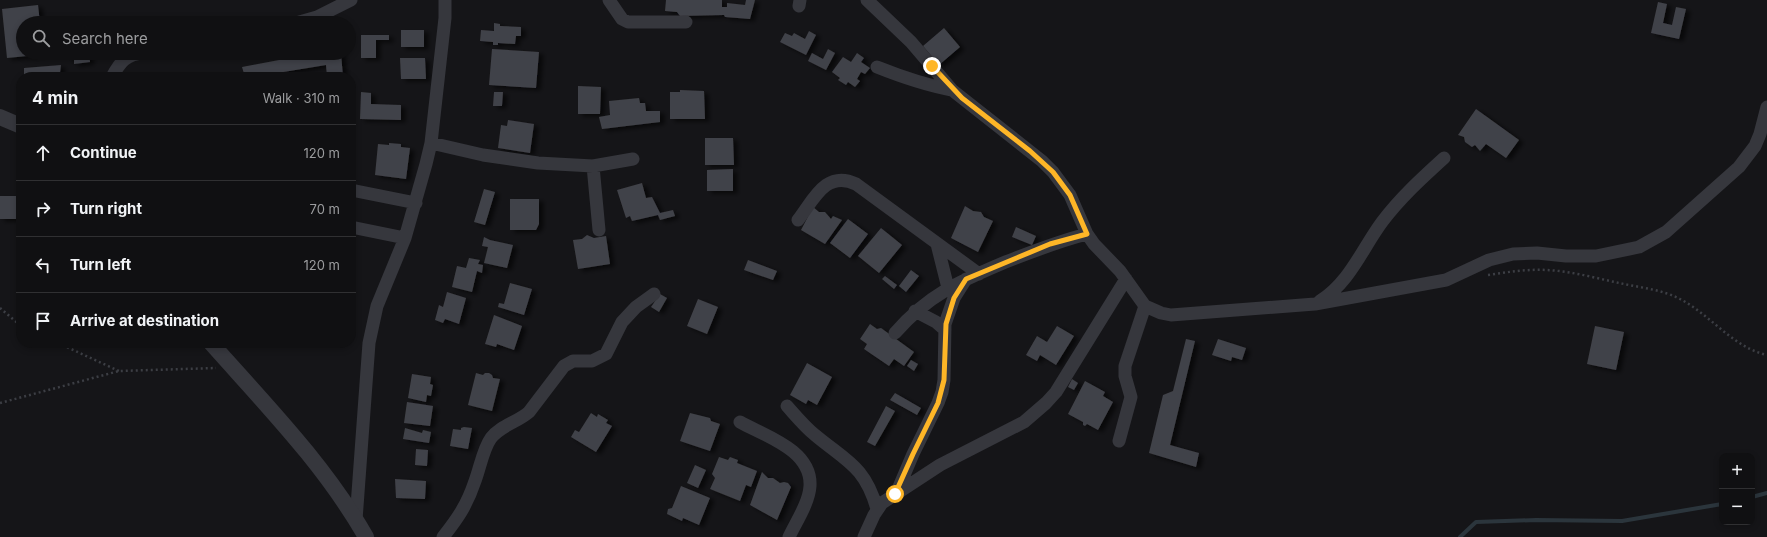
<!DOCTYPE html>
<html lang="en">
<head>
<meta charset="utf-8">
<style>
  :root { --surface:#101012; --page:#1e1e20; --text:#f1f3f6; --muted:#9c9d9f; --line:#303032 }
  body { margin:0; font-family:Inter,sans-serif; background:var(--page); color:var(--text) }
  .controls { position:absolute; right:12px; bottom:12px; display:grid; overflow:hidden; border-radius:8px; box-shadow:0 2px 6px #0003 }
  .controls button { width:36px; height:36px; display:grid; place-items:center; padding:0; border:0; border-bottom:1px solid var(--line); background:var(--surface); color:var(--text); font:20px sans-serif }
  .stop { position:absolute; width:12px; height:12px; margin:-9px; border:3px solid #feb627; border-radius:50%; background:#fff }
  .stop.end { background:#feb627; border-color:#fff; box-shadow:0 1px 4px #0008 }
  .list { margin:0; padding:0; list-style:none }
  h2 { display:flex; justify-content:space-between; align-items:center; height:52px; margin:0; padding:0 16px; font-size:17px }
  h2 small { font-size:13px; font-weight:400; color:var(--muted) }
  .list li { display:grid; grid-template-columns:26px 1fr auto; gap:12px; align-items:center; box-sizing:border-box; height:56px; padding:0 16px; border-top:1px solid var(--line) }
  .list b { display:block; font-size:15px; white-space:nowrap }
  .list em { font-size:13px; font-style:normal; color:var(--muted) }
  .icon { flex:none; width:22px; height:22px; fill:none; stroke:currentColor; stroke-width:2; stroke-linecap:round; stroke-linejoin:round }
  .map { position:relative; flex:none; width:1767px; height:537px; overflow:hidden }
  .search { position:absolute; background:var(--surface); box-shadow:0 2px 6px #0003; left:16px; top:16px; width:340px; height:44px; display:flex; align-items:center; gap:10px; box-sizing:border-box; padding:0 14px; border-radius:22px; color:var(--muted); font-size:15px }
  .panel { position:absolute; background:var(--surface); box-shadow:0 2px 6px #0003; left:16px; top:72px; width:340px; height:276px; border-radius:16px }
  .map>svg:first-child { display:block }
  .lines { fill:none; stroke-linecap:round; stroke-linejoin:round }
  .stream { stroke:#2b353c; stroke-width:4 }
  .building { fill:#414248; filter:url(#shadow) }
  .path { stroke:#3c3e44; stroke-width:2.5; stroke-dasharray:2 3; stroke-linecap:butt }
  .minor { stroke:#36373d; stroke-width:13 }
  .tertiary { stroke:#36373d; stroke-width:16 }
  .route { stroke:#feb627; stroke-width:5 }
</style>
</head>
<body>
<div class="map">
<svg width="1767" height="537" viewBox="0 0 1767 537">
  <defs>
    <filter id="shadow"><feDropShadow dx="4.5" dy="2.5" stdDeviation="2" flood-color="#0009"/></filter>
  </defs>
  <rect width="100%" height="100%" fill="#151518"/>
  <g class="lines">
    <path class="stream" d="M1752 497 1767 493
      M1460 537 1476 522 1536 520 1622 521 1722 504"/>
  </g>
  <path class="building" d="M666 0H722V7H727V3L745 5 746 0H755L750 19 725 17 724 15 680 16 677 12 665 11Z
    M1658 2 1667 4 1663 23 1672 25 1676 7 1686 9 1679 39 1651 33Z
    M38 5 40 23H23L21 25 23 53 47 54 7 58 2 9Z
    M494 23 500 24V26L521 27V36H516L515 44 498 43V45H493V42L480 41 481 30 494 31Z
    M944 28 960 47 939 65 923 46Z
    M401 30H424V47H401Z
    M809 31 816 35 806 55 780 42 785 33 792 36 794 33 805 39Z
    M361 35H389V40H376V58H361Z
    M492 49 539 52 536 88 489 85Z
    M828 49 835 53 826 70 808 61 812 53 823 59Z
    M68 53H89L90 62 74 64V60H69Z
    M316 53H341L343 77H327L326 65 253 77H245L242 67Z
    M857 53 864 58 861 62 870 68 865 74 861 72 857 79 860 81 855 87 848 82 846 85 838 80 840 78 832 72 843 57 851 62Z
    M400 58H425L426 79H401Z
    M61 65 60 73 64 77H24V68Z
    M578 86 601 87 600 114H578Z
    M680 90 704 91 705 119H670V92H680Z
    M361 92 371 93V104L401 105V120L360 119Z
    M494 92H503L502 106H493Z
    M639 98 640 103H645L646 111H660V122L602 129 599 117 610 115 609 101Z
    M1476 109 1519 140 1506 158 1486 144 1480 151 1475 145 1472 147 1465 142 1464 137 1458 135Z
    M508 120 534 124 530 153 498 148 501 125 507 126Z
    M705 138H733L734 165H705Z
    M389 143 401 144V147L410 148 406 179 375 175 378 144 389 145Z
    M733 169V191H707V170Z
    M642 183 646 198 652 197 660 213 673 210 675 216 660 220 658 215 632 221 630 216 626 218 617 190Z
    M484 189 495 192 485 225 474 222Z
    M0 196H16L17 219H0Z
    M510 199H539V224L536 230H510Z
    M965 206 973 211 981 212 984 217 993 221 978 252 951 238Z
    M813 207 819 212H825L831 219 833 216 842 220 825 244 801 230Z
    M848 219 868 234 850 258 830 243Z
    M1016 227 1036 236 1032 245 1012 237Z
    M881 228 902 245 879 273 858 256Z
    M587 235 594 238 606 236 610 264 578 269 573 240 582 239Z
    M484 237 490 240 513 245 507 268 484 263 488 247 482 246Z
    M469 258 480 260 478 264 483 265 482 273 477 271 472 292 452 287 457 266 466 268Z
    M748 260 777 271 773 280 744 270Z
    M911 270 919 276 906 292 899 286Z
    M885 276 897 285 894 289 882 279Z
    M510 283 532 289 524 315 498 307 499 303 504 304Z
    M447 292 466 298 459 324 445 319 443 323 435 320 439 305 443 307Z
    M660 294 667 298 659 312 651 307Z
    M698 299 718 307 707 334 687 326Z
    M494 315 522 326 514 350 497 344 496 347 485 344Z
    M870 324 877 329 881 328 914 352 904 366 894 359 889 366 864 349 867 344 860 339Z
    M1057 326 1074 336 1056 365 1040 355 1037 361 1026 355 1037 336 1047 342Z
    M1595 326 1624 332 1616 370 1587 364Z
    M1186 339 1195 341 1170 445 1199 453 1196 467 1149 453 1163 395 1173 391Z
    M1218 339 1246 348 1242 360 1232 357 1231 361 1212 355Z
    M911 360 918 364 914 371 907 366Z
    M807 363 832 377 817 405 808 400 806 404 790 395Z
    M476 373 483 375 485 373H489L492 375 493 378 500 379 492 411 468 405Z
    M412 374 431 377 430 384 433 385 431 396 427 395 426 402 408 398Z
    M1072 379 1078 383 1074 390 1068 387Z
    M1085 381 1105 392 1103 396 1113 402 1098 430 1087 424 1085 426 1083 425V422L1068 414Z
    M895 393 921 408 917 415 890 400Z
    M407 402 433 406 430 426 404 423Z
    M886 406 895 411 875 446 867 442Z
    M591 413 597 417 598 414 608 420 606 423 612 426 596 452 571 437 575 430 579 432Z
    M690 413 710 418 711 421 720 424 710 451 680 441Z
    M464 427 472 428 468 449 450 446 453 429 461 430V428Z
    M405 428 422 433 423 430 431 432 429 443 403 439Z
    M416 449 428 450 427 466 415 465Z
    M719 457 728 460 730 457 738 460 737 463 757 471 751 487 746 485 740 501 710 489 715 478 712 474Z
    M695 465 706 470 698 488 687 483Z
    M762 472 768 478H773L780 483 784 482 788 483 791 487 777 520 750 505Z
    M395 479 426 481 425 499 396 498Z
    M681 486 710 498 699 525 683 518 682 521 667 514 668 509 672 508Z"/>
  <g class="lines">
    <path class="path" d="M1488 275C1508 272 1527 269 1546 270 1572 271 1599 279 1624 284 1643 288 1663 290 1680 299 1711 315 1732 347 1767 355
      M0 308 21 326
      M58 343 119 371
      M0 403 119 371 216 368"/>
    <path class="minor" d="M609 0 622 19 628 22H686
      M867 0 911 42 952 90 1042 161 1053 172 1070 195 1087 234 1094 244 1120 271 1145 306 1161 313 1171 315 1315 304 1446 280 1489 260 1513 254 1537 253 1566 256H1596L1639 247 1666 232 1739 167 1755 146 1760 134 1767 107
      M799 6 800 0
      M296 23 317 17 351 0
      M877 67C902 77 925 85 952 90
      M112 77C120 62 126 54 144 53
      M431 143 483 155 538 163 593 166 633 159
      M593 166 599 230
      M351 190 416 203
      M798 220C814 199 826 170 856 184L979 274
      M351 227 405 238
      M937 244 948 288
      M1320 301C1350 282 1362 249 1382 222 1400 198 1422 178 1444 158
      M915 311 936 322 945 330
      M895 333C930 293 961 281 1008 261 1034 251 1059 241 1087 234
      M787 406C796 416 805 427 815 435 846 461 865 466 877 509
      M740 422C765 436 812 450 810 486 809 503 796 522 789 537
      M1119 441 1131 397 1125 376V366L1145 306
      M896 494 913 454 938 403 942 392 944 380 945 324 954 298 966 279
      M356 520 369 343 377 306 405 238 426 164 431 143 445 18V0
      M443 537C458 518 467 505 475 481 480 468 483 449 491 438 501 425 518 422 529 412L564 366 573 361H592L606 354 622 322 636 307 654 294
      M864 537 874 515 882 503 940 465 1024 422 1046 403 1056 392 1126 279"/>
    <path class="tertiary" d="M0 117 21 126
      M211 343C266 405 325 465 366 537"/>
  </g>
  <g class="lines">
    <path class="route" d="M895 494 913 454 938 403 944 380 946 324 954 298 966 279 1050 244 1087 234 1070 195 1053 172 1030 151 962 98 932 66"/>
  </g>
</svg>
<div class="controls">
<button>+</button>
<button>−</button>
</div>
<div class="stop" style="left:895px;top:494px"></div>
<div class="stop end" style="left:932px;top:66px"></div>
<div class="search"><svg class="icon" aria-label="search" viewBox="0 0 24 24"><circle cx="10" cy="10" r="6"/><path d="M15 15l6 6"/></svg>Search here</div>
<section class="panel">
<h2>4 min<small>Walk · 310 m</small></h2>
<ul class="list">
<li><svg class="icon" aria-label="ahead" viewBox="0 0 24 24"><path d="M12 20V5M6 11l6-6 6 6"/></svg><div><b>Continue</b></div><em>120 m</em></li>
<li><svg class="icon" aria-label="right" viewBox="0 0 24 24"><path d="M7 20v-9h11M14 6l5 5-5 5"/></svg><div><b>Turn right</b></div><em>70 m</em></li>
<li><svg class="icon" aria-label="left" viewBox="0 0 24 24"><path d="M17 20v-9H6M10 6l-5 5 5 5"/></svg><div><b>Turn left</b></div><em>120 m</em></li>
<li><svg class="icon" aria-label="arrive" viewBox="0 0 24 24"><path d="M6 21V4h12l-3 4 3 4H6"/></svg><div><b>Arrive at destination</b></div></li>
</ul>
</section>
</div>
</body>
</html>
